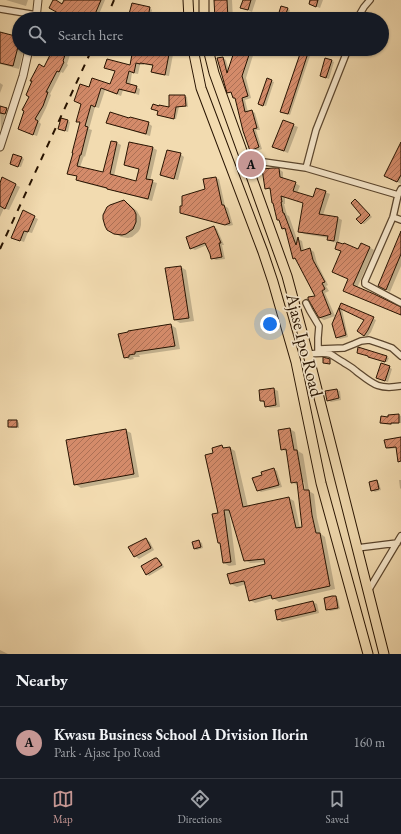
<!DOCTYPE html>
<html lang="en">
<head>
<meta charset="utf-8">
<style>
  :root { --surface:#171b24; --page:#242831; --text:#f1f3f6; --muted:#9ea1a6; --line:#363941; --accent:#c59692 }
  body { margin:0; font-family:"EB Garamond",serif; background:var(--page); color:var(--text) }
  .you { position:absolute; left:270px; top:324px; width:14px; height:14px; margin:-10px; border:3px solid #fff; border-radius:50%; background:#1a73e8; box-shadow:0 0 0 6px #1a73e833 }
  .badge { display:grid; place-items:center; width:26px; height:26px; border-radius:50%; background:var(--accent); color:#111; font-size:13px; font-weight:700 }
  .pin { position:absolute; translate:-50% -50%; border:2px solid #fff; box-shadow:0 1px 4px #0006 }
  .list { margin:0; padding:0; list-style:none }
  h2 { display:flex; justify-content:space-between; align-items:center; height:52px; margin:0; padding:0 16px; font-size:17px }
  h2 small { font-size:13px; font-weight:400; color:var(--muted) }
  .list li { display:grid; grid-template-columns:26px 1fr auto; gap:12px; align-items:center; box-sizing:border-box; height:72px; padding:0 16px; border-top:1px solid var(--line) }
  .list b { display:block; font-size:15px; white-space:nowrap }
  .list p { margin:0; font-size:13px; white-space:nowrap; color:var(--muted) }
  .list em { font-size:13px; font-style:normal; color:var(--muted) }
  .icon { flex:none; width:22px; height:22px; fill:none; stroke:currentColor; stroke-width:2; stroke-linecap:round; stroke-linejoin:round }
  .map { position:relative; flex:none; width:401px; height:654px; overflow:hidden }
  .search { position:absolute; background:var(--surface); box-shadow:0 1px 3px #0004; left:12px; right:12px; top:12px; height:44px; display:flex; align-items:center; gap:10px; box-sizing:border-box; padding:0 14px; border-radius:22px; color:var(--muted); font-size:15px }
  .sheet { height:124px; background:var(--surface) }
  nav { display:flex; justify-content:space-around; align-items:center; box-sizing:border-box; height:56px; border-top:1px solid var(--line); background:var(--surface); font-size:11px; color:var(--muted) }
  nav a { display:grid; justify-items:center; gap:2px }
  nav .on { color:var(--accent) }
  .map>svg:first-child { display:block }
  .shadow { fill:#0003; fill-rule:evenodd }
  .building { fill:url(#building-hatch); stroke:#271301 }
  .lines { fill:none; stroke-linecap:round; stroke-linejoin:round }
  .minor-casing { stroke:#5a452d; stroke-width:8 }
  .tertiary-casing { stroke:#5a452d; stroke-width:9 }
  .trunk-casing { stroke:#271301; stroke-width:11 }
  .minor { stroke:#f7e8cc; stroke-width:5.5 }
  .tertiary { stroke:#f7e8cc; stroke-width:7 }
  .trunk { stroke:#f2dbb0; stroke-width:9 }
  .rail { stroke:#271301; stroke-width:2; stroke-dasharray:7 7; stroke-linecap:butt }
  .labels { text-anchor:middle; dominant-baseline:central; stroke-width:3.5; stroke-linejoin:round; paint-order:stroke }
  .street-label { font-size:18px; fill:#271301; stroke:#f7e8cc }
</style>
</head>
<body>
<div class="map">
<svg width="401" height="654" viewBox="0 0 401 654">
  <defs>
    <pattern id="building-hatch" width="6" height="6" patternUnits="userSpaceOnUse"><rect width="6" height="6" fill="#d48b6a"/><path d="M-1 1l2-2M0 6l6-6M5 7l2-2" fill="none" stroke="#ac7055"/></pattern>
  </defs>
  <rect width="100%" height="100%" fill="#f2dbb0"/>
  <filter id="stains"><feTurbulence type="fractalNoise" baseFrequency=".005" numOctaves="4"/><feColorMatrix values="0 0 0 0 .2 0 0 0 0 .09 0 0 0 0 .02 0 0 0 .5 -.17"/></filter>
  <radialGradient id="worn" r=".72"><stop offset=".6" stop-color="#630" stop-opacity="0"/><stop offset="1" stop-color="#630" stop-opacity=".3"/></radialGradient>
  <path class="shadow" d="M6 0H28L26 6Z
    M66 0H105L97 19H71L63 5Z
    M215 0H232L233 19H216Z
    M244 0H256L252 12 241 7Z
    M311 0H323L320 8 310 4Z
    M150 8 152 10 150 18 145 17V19H131Z
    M288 9 290 10 287 19H278Z
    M249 15 259 19H247Z
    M0 33 19 38V49H24L19 69 0 64Z
    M50 49H66L71 52 67 64 68 65 63 73 61 72 50 94 51 95 46 108 39 122 41 124 37 136 23 131 44 68 52 53 49 52Z
    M134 49 154 52 155 49H174L169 76 156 74 152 72 153 66 144 64V65H140L138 74 132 73 130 85 136 87 140 89 139 95 123 90 121 96 105 90 99 108 95 107 89 129 92 130 85 157 84 156 80 167 104 173 112 142 117 143 121 145 114 176 137 182 140 169 129 167 125 165 153 148 157 150 150 181 157 183 152 201 81 182 77 179 78 177 69 173 80 123 78 121 89 88 111 86 116 71 110 70 106 68 131 66Z
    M236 49H255L246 78 251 98 245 100 248 112 252 111 255 113 260 130H256L262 149 254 152 250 150 236 99 234 98 232 94 229 92 223 58 226 60 229 71Z
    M307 54 310 56 290 115 284 113Z
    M332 61 334 62 329 79 323 77Z
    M271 81 274 82 266 106 262 105Z
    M0 83 3 85 0 93Z
    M185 96 187 97 188 107H179L176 119 161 116 159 112 152 109 170 108Z
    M0 107 10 111 9 116 5 114 1 133Z
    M68 121 70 122 68 132 59 129Z
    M283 121 298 127 288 153 277 149Z
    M108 122 148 123 152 126 150 136 112 125Z
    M401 150V184L390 178Z
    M180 154 184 157 178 180 166 177 162 175Z
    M21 157 24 159 21 167 13 165Z
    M279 169 283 172V179L295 183 300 186 297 193 314 198 325 192 330 194 323 215 338 218 342 220 338 244 359 250 369 247 374 250 357 288 401 308V315L348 293 349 279 341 251 338 243 333 242 328 240 329 238 304 234 300 231 304 203 285 197V204H284L287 215 289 216 298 242V239L302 241 304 251 310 249 314 252 317 263 328 285 326 286 329 291 325 293 335 316 324 320 320 318 316 297 296 260 294 258 287 231 283 229 280 221 278 220 271 190 266 188Z
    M215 178 219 179 225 206 228 208 233 225 229 226 184 214 206 190Z
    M3 179 20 187 9 210 4 208 0 217V185Z
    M356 200 358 201 372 217 364 224 361 223 363 215Z
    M124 201 129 204 137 211 141 218V225L140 229 138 232 132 237 128 238 121 237 115 233 107 208 114 204Z
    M23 212 38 219 32 233 28 232 24 242 16 239Z
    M214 227 217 229 224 245H222L225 259 216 260 212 258 207 245 195 250 191 248Z
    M401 233V266L390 292 379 285Z
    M181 267 186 270 194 321 180 323 175 320Z
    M341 304 376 320 371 332 367 337 358 331 366 320 342 309 348 337 340 339 337 337 334 324Z
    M171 325 176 328 180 349 139 355 140 357H133L134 359 130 360 125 357 129 332Z
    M359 348 387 357 389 358 387 362 371 358Z
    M389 367 392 369 388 382 379 379Z
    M274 389 278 391 280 407 270 408 266 406V403L261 401 260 391Z
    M337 390 340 391 341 400 331 402 328 400 326 392Z
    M399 415 401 416V423L392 424V425L383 424 381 422Z
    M17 421 19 423V428H11L9 426Z
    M290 429 295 432 298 451 303 454 309 491 314 494 317 518 321 534 325 537 335 589 279 602 273 598 255 603 250 600 246 584 237 587 231 584 266 564V562L250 563 245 560 230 510H229L236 565 229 566 224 563 222 544 219 542V514L214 454 222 446 226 449 230 448 235 451 248 507 289 498 294 501 300 528H304L297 485 292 482 287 452 282 449ZM302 482H304L306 495H304Z
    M125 430 131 433 139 477 81 488 75 484Z
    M401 438V461L398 460 397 448 389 449 386 448Z
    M274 469 277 471 282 487 261 492 258 490 263 476Z
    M399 480H401V489L400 488Z
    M376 481 379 483 381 490 375 492 372 490Z
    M146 539 150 542 154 550 139 559 135 556Z
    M199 541 202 543 203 548 197 550 195 549Z
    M157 559 160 560 164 567 149 576 147 574Z
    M335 597 338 599 340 609 330 611 327 609Z
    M313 602 317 604 319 613 282 622 278 619Z
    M0 650 8 654H0Z"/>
  <path class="building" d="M53 0H56L62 4 64 0H101L93 19H69L49 8Z
    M214 0H227L228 19H215Z
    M243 0H251L248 10 240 8Z
    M310 0H318L316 7 309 4Z
    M132 3 150 7 148 17 143 16 142 19H130V15L129 14Z
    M281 6 288 8 284 19H277Z
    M0 32 19 37V43L13 66 0 63Z
    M53 49H67L63 61 64 62 59 72 57 71 46 92H48L43 106 35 119 38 121 33 135 18 129 24 111 22 110 29 97 26 95 32 81H30L39 64 44 67Z
    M133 49 144 50V49L153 51 154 49H170L165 75 151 72 153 65 140 63V64L136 63 134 73 129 71 126 83 137 86 135 93 119 89 117 94 101 88 95 107 91 105 85 126 88 127 81 155H80L77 166 103 172 111 141 117 142 110 174 136 181 139 169 124 165 129 142 153 147 146 179 153 180 148 199 107 189V188L76 180 77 176 67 174 73 153H72L80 122H76L81 104 74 101 80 84 89 87 92 78 110 84 115 71 104 68 107 59 130 65Z
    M235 49H251L242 76 248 96 242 98 245 112 252 110 257 128 253 129 259 147 250 151 243 131 235 98H233L231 92 227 93 217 58 223 57 227 73Z
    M301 51 308 53 288 114 280 112Z
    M325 58 332 60 326 78 320 76Z
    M267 78 272 80 263 106 258 104Z
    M169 95H185L186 106 176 107 174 119 157 115 158 111 151 109 153 104 159 106V105L169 107Z
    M0 106 7 108 5 114 0 113Z
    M110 112 129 118 130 117 149 122 146 134 106 123Z
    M61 118 68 120 65 131 58 129Z
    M283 120 294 124 284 151 272 147Z
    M401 142V175L397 182 384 176Z
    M167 150 181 153 174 179 160 175Z
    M13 154 22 157 18 167 10 164Z
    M273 168H279L280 177 296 182 293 191 313 197 316 188 326 191 319 214 338 217 334 241 327 240 328 236 298 232 303 203 281 196 282 202H281L283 213H284L296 245 298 237 301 251 310 248 313 260 325 282 322 283 325 289 322 291 331 314 319 318 308 299V297L315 296 295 258 293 259 285 228 282 229 279 220H277L273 203H272L270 188 265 189 262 169Z
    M2 177 16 184 5 209 0 206V183Z
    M216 177 222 205H224L230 223 225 225 180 213V206H182V196L205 189 203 179Z
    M355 199 370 215 361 224 356 219 361 215 351 203Z
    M124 200 134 210 136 214V222L133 229 126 234 122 235 114 234 107 230 105 226 103 219V215L107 207 110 205Z
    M23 210 35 216 28 232 24 231 20 241 11 238Z
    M214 226 221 243H219L222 257 211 259 210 254 205 243 190 249 186 237Z
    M401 231V254L386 290 378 286Z
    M337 242 343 244 344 243 358 249 361 243 370 247 353 285 374 294 401 307V315L343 291 348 279 332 272 341 251 335 249Z
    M181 266 189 318 174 320 165 268Z
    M341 303 374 317 368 330 364 336 357 331 364 320 339 308 346 335 336 338 332 324Z
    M171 324 175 346 135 352V354L129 355V357L124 358 118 334 128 332V331Z
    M358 347 387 356 385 362 368 357V356L357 353Z
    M323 357 330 359V364L323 363Z
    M381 363 390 366 385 381 376 378Z
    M274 388 276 405 265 407 264 401H260L259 390Z
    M337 389 339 398 327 401 325 391Z
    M399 414V423H391V424L380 423 381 416 388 417V415Z
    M8 420H17V427H8Z
    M290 428 294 450H297L304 490H309L312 515 316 533H320L330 586 272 599 271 595 249 601 244 581 230 584 227 574 265 564 264 559 244 561 229 510H224L231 562 223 563 220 543H218L212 514 218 513 205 455 213 453 212 448 222 445 223 448 230 447 243 507 289 497 296 528 302 527 297 482 291 483 286 449 281 450 278 430Z
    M126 429 134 474 74 485 66 440Z
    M401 437V461L398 462 396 447 386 448 384 440Z
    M274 468 279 485 257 491 252 478 262 475 261 472Z
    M377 480 379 489 371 491 369 482Z
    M146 538 151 548 134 557 128 547Z
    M199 540 201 547 194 549 192 542Z
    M155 558H157L162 565 146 575 141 566Z
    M332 596H336L338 608 326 610 324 598Z
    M313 601 316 611 277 620 275 610Z"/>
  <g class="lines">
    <g class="minor-casing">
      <path id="minor" d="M0 9 37 15
        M357 19 364 7 370 0
        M244 159 306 168 398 195
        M306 168 316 130 348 49
        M401 189 398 195 393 217 365 281V284L401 303
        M393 217 401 220
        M306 303 310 311 319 326 318 338V351
        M319 349 344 348 354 344 361 341 369 340 381 344 392 348 401 356
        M308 354C315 354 323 352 330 354 334 356 339 360 343 362 347 365 352 367 356 371 373 384 378 390 401 386
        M357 548 397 543
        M368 591 401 536"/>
    </g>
    <g class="tertiary-casing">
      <path id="tertiary" d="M36 19 38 0
        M0 147 23 76 29 49"/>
    </g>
    <g class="trunk-casing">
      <path id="trunk" d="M188 0 189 19
        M204 0V19
        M193 49 201 88 263 252 273 282 296 362 321 483 368 654
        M208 49 214 73 287 276 308 354 384 654"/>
    </g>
    <use href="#minor" class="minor"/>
    <use href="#tertiary" class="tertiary"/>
    <use href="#trunk" class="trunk"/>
    <path class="rail" d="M106 19 114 0
      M0 249 92 49"/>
  </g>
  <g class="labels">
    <g class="street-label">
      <text transform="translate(305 345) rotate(76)">Ajase Ipo Road</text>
    </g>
  </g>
  <rect width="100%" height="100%" filter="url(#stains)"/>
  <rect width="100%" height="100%" fill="url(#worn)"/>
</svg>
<div class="you"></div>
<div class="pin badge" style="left:251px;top:164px">A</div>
<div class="search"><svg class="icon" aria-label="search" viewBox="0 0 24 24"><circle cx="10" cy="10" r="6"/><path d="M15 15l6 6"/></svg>Search here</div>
</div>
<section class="sheet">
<h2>Nearby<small></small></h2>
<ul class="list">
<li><span class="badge">A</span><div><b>Kwasu Business School A Division Ilorin</b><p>Park · Ajase Ipo Road</p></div><em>160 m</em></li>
</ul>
</section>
<nav>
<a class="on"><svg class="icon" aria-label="map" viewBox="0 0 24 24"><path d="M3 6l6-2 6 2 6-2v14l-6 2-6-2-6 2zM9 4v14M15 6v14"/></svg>Map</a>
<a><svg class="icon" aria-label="directions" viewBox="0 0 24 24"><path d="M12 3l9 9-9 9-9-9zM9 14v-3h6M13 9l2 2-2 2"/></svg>Directions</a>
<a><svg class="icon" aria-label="saved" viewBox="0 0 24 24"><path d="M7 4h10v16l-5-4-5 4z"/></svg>Saved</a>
</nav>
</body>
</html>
